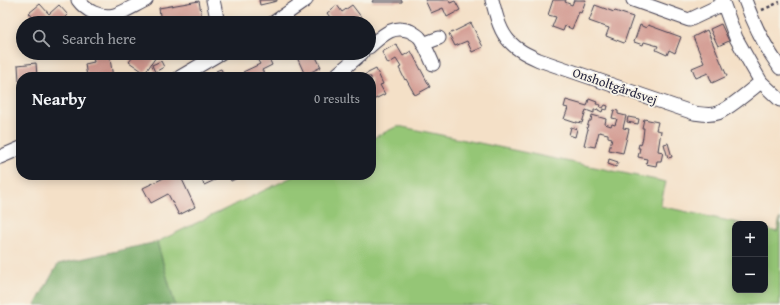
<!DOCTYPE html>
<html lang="en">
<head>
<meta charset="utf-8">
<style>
  :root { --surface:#171b24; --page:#242831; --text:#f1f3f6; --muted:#9ea1a6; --line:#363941 }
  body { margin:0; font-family:"Gentium Book Plus",serif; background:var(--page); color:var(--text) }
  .controls { position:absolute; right:12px; bottom:12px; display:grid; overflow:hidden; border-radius:8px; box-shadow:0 2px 10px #0003 }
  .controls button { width:36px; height:36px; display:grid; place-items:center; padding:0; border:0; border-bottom:1px solid var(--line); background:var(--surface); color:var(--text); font:20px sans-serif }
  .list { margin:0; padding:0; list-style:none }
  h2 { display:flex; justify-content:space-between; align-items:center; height:52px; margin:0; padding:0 16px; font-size:17px }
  h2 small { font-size:13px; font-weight:400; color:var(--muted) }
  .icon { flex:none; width:22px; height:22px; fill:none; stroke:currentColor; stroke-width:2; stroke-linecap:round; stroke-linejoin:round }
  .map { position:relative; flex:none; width:780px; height:305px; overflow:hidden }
  .search { position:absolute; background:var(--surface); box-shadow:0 2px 10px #0003; left:16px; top:16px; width:360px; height:44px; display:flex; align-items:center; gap:10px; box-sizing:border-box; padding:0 14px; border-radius:22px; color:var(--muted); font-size:15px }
  .panel { position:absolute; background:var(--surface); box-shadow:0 2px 10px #0003; left:16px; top:72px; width:360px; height:108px; border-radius:16px }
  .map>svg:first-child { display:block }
  .green { fill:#95c676; stroke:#5c7458 }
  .forest { fill:#78ab67; stroke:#4d6651 }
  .building { fill:#d1978e }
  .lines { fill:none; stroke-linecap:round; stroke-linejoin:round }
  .street-casing { stroke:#423e50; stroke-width:15 }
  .path { stroke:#423e50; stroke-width:2.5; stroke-dasharray:3 3; stroke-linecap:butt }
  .street { stroke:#fff; stroke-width:13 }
  .labels { text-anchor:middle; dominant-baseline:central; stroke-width:3.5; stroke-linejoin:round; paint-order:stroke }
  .street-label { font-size:13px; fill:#22223b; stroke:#f7f3e8 }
</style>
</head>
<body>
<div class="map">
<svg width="780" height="305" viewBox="0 0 780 305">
  <rect width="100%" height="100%" fill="#f7f3e8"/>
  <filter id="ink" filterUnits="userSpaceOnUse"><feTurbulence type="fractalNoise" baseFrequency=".025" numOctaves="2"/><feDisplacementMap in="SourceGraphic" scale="8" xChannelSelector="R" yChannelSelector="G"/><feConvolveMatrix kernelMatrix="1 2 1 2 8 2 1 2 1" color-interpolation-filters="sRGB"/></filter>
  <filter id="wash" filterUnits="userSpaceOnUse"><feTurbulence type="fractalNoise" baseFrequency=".012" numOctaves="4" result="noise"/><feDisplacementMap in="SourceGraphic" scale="16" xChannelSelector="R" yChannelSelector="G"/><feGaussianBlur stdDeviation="0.9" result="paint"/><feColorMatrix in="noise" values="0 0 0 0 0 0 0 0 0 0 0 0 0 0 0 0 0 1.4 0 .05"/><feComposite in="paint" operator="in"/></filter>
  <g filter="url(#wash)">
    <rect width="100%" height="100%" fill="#f4e0c7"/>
    <path class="green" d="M398 126 666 182 660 206 743 224H735V290H765V229L777 232 780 218V305H175L157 242 296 175H371V139Z"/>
    <path class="forest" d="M157 242 175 305H35L58 264Z"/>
    <g id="blocks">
      <path class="building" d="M259 0H277V1L260 5Z
        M373 0H402V2H372Z
        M425 0H449L450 3 455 1 460 10 447 17 443 8 431 13Z
        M553 0H566L565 2 572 5 574 0H586L581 13 579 12 572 29 565 26 563 31 552 27 556 17 548 15Z
        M199 1 203 23H187V22L181 23H161L159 8Z
        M40 4 49 14 59 5 68 15 59 23H38L29 13Z
        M337 5 342 12 352 5 362 18 358 20 360 23H340L339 21 337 23H334L327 13Z
        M595 5 614 12 615 11 633 17 624 43 606 36 609 28 589 21Z
        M471 23 483 47 472 52 467 41 455 46 449 34Z
        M721 24 729 41 718 46 710 29Z
        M640 25 646 28 648 25 681 37 675 53 669 50 667 55 656 50 658 46 644 42 643 45 634 42Z
        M707 30 727 76 712 83 708 73 696 78 692 68 704 63 693 37Z
        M396 44 403 56 411 51 430 87 415 95 406 79 405 80 399 68 401 67 396 59 388 64 382 52Z
        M92 53H109L113 77H87L85 64 94 62Z
        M136 53H158V54L145 73 129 62Z
        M295 53H314L321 67 305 75Z
        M267 54 272 65 262 70 266 77H246L243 72 260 64 257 59Z
        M161 61 164 67 155 72 152 65Z
        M36 63 37 77H21V81H19L18 65Z
        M221 69 225 77H219L216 71Z
        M376 69 383 84 380 85 385 94 371 101V77H360Z
        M589 99 597 102 596 104 601 105 600 107 603 108 605 105 608 106 607 110 603 109 602 112 598 110V109H597L596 110H594V113L586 110 582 123 576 122V123L564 119 568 108 564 107 566 100 587 106Z
        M614 110 618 111V114L626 116 623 128 629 129 623 153 609 150 612 138 608 137V134L599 132 595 147 584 145 588 129 587 128 589 121H591L592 115 606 119 605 124 611 126 612 124 615 125 617 119 612 118Z
        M628 117 639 119 638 124 627 122Z
        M644 119 658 122 656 130 661 131 658 151 663 152 661 161H657L656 166 646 164 647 159 638 157 640 148H638L639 144 641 145 643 137 644 128H642Z
        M571 127 577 129 575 137 569 135Z
        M668 143 672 157 668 158 664 144Z
        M609 159 618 162 616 167 608 164Z
        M170 175H180L195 207 179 215 168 194 151 203 143 188Z
        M200 175H226L204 185Z
        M228 175H244L231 181Z"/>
    </g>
  </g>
  <g filter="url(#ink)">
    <use href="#blocks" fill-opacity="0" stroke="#423e50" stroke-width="1"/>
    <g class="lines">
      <g class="street-casing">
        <path id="street" d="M78 0C86 11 100 18 114 15 123 13 137 4 146 0
          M213 0 218 23
          M492 0C496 14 499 30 509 41 517 50 528 55 539 60L694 113C702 114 710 116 718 113 732 107 749 91 761 82
          M633 0 689 20 723 4
          M722 0 736 38 750 63 761 82 780 100
          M745 0C754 25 765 47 780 68
          M273 23 306 0
          M423 44 439 38
          M369 47C382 36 392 24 410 31 413 33 418 35 420 38 424 43 430 57 433 64
          M180 77 221 53
          M334 77 362 53
          M0 157 21 148"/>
      </g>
      <path class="path" d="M762 10 780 2"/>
      <use href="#street" class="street"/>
    </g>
  </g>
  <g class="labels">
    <g class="street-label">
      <text transform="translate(615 86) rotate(19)">Onsholtgårdsvej</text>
    </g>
  </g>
</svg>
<div class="controls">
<button>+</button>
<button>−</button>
</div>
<div class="search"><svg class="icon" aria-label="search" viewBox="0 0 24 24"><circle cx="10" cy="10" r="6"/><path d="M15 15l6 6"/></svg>Search here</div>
<section class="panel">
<h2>Nearby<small>0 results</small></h2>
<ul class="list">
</ul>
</section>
</div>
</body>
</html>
